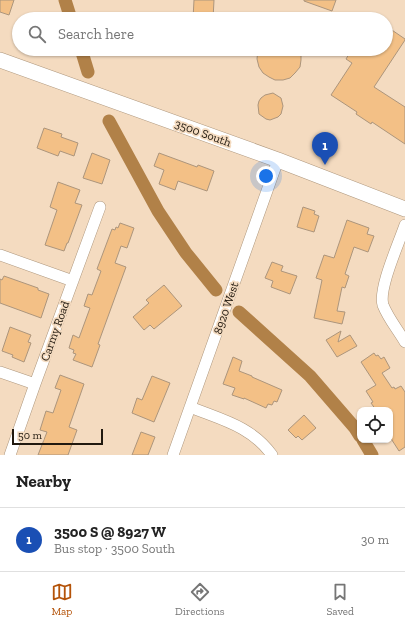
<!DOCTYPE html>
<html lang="en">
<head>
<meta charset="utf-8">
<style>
  :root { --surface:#fff; --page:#f6f6f6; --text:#222; --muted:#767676; --line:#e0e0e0; --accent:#b45309 }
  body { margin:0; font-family:"Zilla Slab",serif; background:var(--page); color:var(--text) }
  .controls { position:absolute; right:12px; bottom:12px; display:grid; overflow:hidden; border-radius:8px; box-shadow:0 1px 3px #0004 }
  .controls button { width:36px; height:36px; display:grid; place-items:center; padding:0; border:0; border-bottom:1px solid var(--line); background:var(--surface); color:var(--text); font:20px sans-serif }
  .scale { position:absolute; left:12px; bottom:10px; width:91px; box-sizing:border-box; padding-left:4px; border:2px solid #21190f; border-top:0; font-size:11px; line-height:14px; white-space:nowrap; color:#21190f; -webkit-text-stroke:3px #f4dbc0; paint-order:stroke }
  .you { position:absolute; left:266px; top:176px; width:14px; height:14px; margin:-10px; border:3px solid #fff; border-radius:50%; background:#1a73e8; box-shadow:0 0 0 6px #1a73e833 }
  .badge { display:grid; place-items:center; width:26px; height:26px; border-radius:50%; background:var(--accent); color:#fff; font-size:13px; font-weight:700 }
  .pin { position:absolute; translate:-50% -33px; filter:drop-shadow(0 1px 2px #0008) }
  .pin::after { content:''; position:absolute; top:21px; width:14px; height:12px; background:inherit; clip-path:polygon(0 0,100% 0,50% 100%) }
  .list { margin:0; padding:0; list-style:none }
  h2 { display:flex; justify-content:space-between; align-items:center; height:52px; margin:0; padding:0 16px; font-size:17px }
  h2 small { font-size:13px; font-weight:400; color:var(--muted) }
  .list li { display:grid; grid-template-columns:26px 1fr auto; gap:12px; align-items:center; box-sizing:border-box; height:64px; padding:0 16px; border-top:1px solid var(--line) }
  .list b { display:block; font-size:15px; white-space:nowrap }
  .list p { margin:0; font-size:13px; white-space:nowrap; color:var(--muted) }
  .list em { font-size:13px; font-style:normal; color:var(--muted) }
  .icon { flex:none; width:22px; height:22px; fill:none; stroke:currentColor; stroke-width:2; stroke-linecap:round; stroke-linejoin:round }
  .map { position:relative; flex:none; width:405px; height:455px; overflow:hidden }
  .search { position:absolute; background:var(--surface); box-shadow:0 1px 3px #0004; left:12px; right:12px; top:12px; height:44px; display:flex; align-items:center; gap:10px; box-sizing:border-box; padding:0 14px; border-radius:22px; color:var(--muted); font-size:15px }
  .sheet { height:116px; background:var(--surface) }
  nav { display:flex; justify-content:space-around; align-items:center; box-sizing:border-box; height:56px; border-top:1px solid var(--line); background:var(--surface); font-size:11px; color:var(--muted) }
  nav a { display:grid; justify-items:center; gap:2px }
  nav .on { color:var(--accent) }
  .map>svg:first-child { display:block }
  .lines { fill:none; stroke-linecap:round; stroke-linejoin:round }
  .canal { stroke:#b18148; stroke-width:13 }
  .building { fill:#f3c086; stroke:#ac957c }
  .street-casing { stroke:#ae977d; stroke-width:12 }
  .secondary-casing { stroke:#ae977d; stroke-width:16 }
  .street { stroke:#fff; stroke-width:11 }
  .secondary { stroke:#fff; stroke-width:15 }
  .labels { text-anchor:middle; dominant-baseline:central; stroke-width:3.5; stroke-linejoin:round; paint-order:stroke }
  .street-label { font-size:12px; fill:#21190f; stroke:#f4dbc0 }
</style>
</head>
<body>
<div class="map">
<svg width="405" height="455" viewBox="0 0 405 455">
  <rect width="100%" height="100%" fill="#f4dbc0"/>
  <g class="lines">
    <path class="canal" d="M65 0 71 19
      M81 49 88 72
      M109 121 158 211 186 253 216 290
      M239 312 310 376 355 428 360 436
      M363 440 372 455"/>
  </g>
  <path class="building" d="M0 0H14L9 15 0 12Z
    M194 0H214L213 19H193Z
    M304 0H336L332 11 304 1Z
    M386 26 405 39V40L374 87 405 107V144L372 122 371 124 356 114 357 112 331 95 352 63 346 59 352 49H386Z
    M258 49H300L301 53V60L300 67 295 73 290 78 283 80H275L269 77 263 73 259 67 257 59Z
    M273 93 281 98 283 106 281 114 278 117 270 120 266 119 259 114 258 105 259 101 261 98 265 95Z
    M44 128 62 134 61 137 78 143 74 156 60 151 58 156 37 148Z
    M92 153 110 160 102 184 83 178Z
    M159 153 197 167 198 165 214 171 207 191 178 181 175 190 159 184 164 170 154 166Z
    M58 182 80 190 75 203 82 205 68 243H67L64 251 45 245 57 210 50 207Z
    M303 207 315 211 314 214 319 216 314 232 297 227Z
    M347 220 369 228 367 234 374 236 368 252 354 247 345 274 349 276 345 288 342 287 337 311 345 312 342 324 314 318 322 280 316 278 324 255 334 258Z
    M120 223 134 228 127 248 121 246 115 263 126 267 98 344 100 345 92 367 73 360 76 354 73 353 74 350 69 348 73 335 79 338 90 308 84 306 88 294 92 295 101 271 97 269 112 229 115 230 116 227 118 228Z
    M272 262 283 266 281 271 297 276 290 294 271 287 273 281 265 278Z
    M4 276 38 288V290L49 294 41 318 0 303V279L2 280Z
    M164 285 182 306 154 329 150 325 144 330 133 317 149 303 146 300Z
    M10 327 31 335 28 342 31 343 24 362 12 357 13 355 2 351Z
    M341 331 338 342 350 335 357 346 337 357 326 340Z
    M374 353 376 356 378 355 381 359 384 357 390 368 382 373 392 388 394 387 395 389 401 386 405 392V447L399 451 390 437V410H376L371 403 373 402 366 391 376 385 361 362Z
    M233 357 242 361 239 371 252 376V377L282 390 277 402 274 401 272 405 268 404 266 408 244 398V399L232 395 235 388 223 384Z
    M60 375 84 384 69 427 77 430 68 455H38L47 432 40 430 46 411 53 413 61 390 55 388Z
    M152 376 170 383 154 422 132 413 137 398 142 400Z
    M304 415 316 428 302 440 298 436 296 438 288 430Z
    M141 432 155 437 148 455H132Z"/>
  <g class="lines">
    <g class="street-casing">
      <path id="street" d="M405 225C399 243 378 289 383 305 388 318 398 330 405 342
        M0 255 73 281
        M0 372 35 384
        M190 407C222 420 251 426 272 455
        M10 455 35 384 100 207
        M173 455 278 160"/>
    </g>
    <g class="secondary-casing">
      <path id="secondary" d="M0 60 278 160 405 209"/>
    </g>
    <use href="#street" class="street"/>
    <use href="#secondary" class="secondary"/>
  </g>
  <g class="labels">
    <g class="street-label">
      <text transform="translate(203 133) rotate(20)">3500 South</text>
      <text transform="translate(226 308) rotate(-71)">8920 West</text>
      <text transform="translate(55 331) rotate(-70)">Carmy Road</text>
    </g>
  </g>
</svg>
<div class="controls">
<button><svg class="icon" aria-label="locate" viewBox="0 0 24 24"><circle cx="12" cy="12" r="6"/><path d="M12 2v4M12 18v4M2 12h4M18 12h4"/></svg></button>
</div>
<div class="scale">50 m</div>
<div class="you"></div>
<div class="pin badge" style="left:325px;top:165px;background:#1a4fb4">1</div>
<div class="search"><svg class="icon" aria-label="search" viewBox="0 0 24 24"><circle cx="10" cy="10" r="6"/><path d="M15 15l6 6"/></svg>Search here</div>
</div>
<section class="sheet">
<h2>Nearby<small></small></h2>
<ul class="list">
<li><span class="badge" style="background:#1a4fb4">1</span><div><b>3500 S @ 8927 W</b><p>Bus stop · 3500 South</p></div><em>30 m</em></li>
</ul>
</section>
<nav>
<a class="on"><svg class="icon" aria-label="map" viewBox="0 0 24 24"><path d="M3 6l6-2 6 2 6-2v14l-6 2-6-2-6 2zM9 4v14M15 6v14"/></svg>Map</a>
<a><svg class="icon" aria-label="directions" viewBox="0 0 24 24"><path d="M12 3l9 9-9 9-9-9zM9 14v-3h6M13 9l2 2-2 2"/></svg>Directions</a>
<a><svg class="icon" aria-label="saved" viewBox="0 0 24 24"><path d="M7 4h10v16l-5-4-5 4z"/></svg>Saved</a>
</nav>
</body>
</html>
